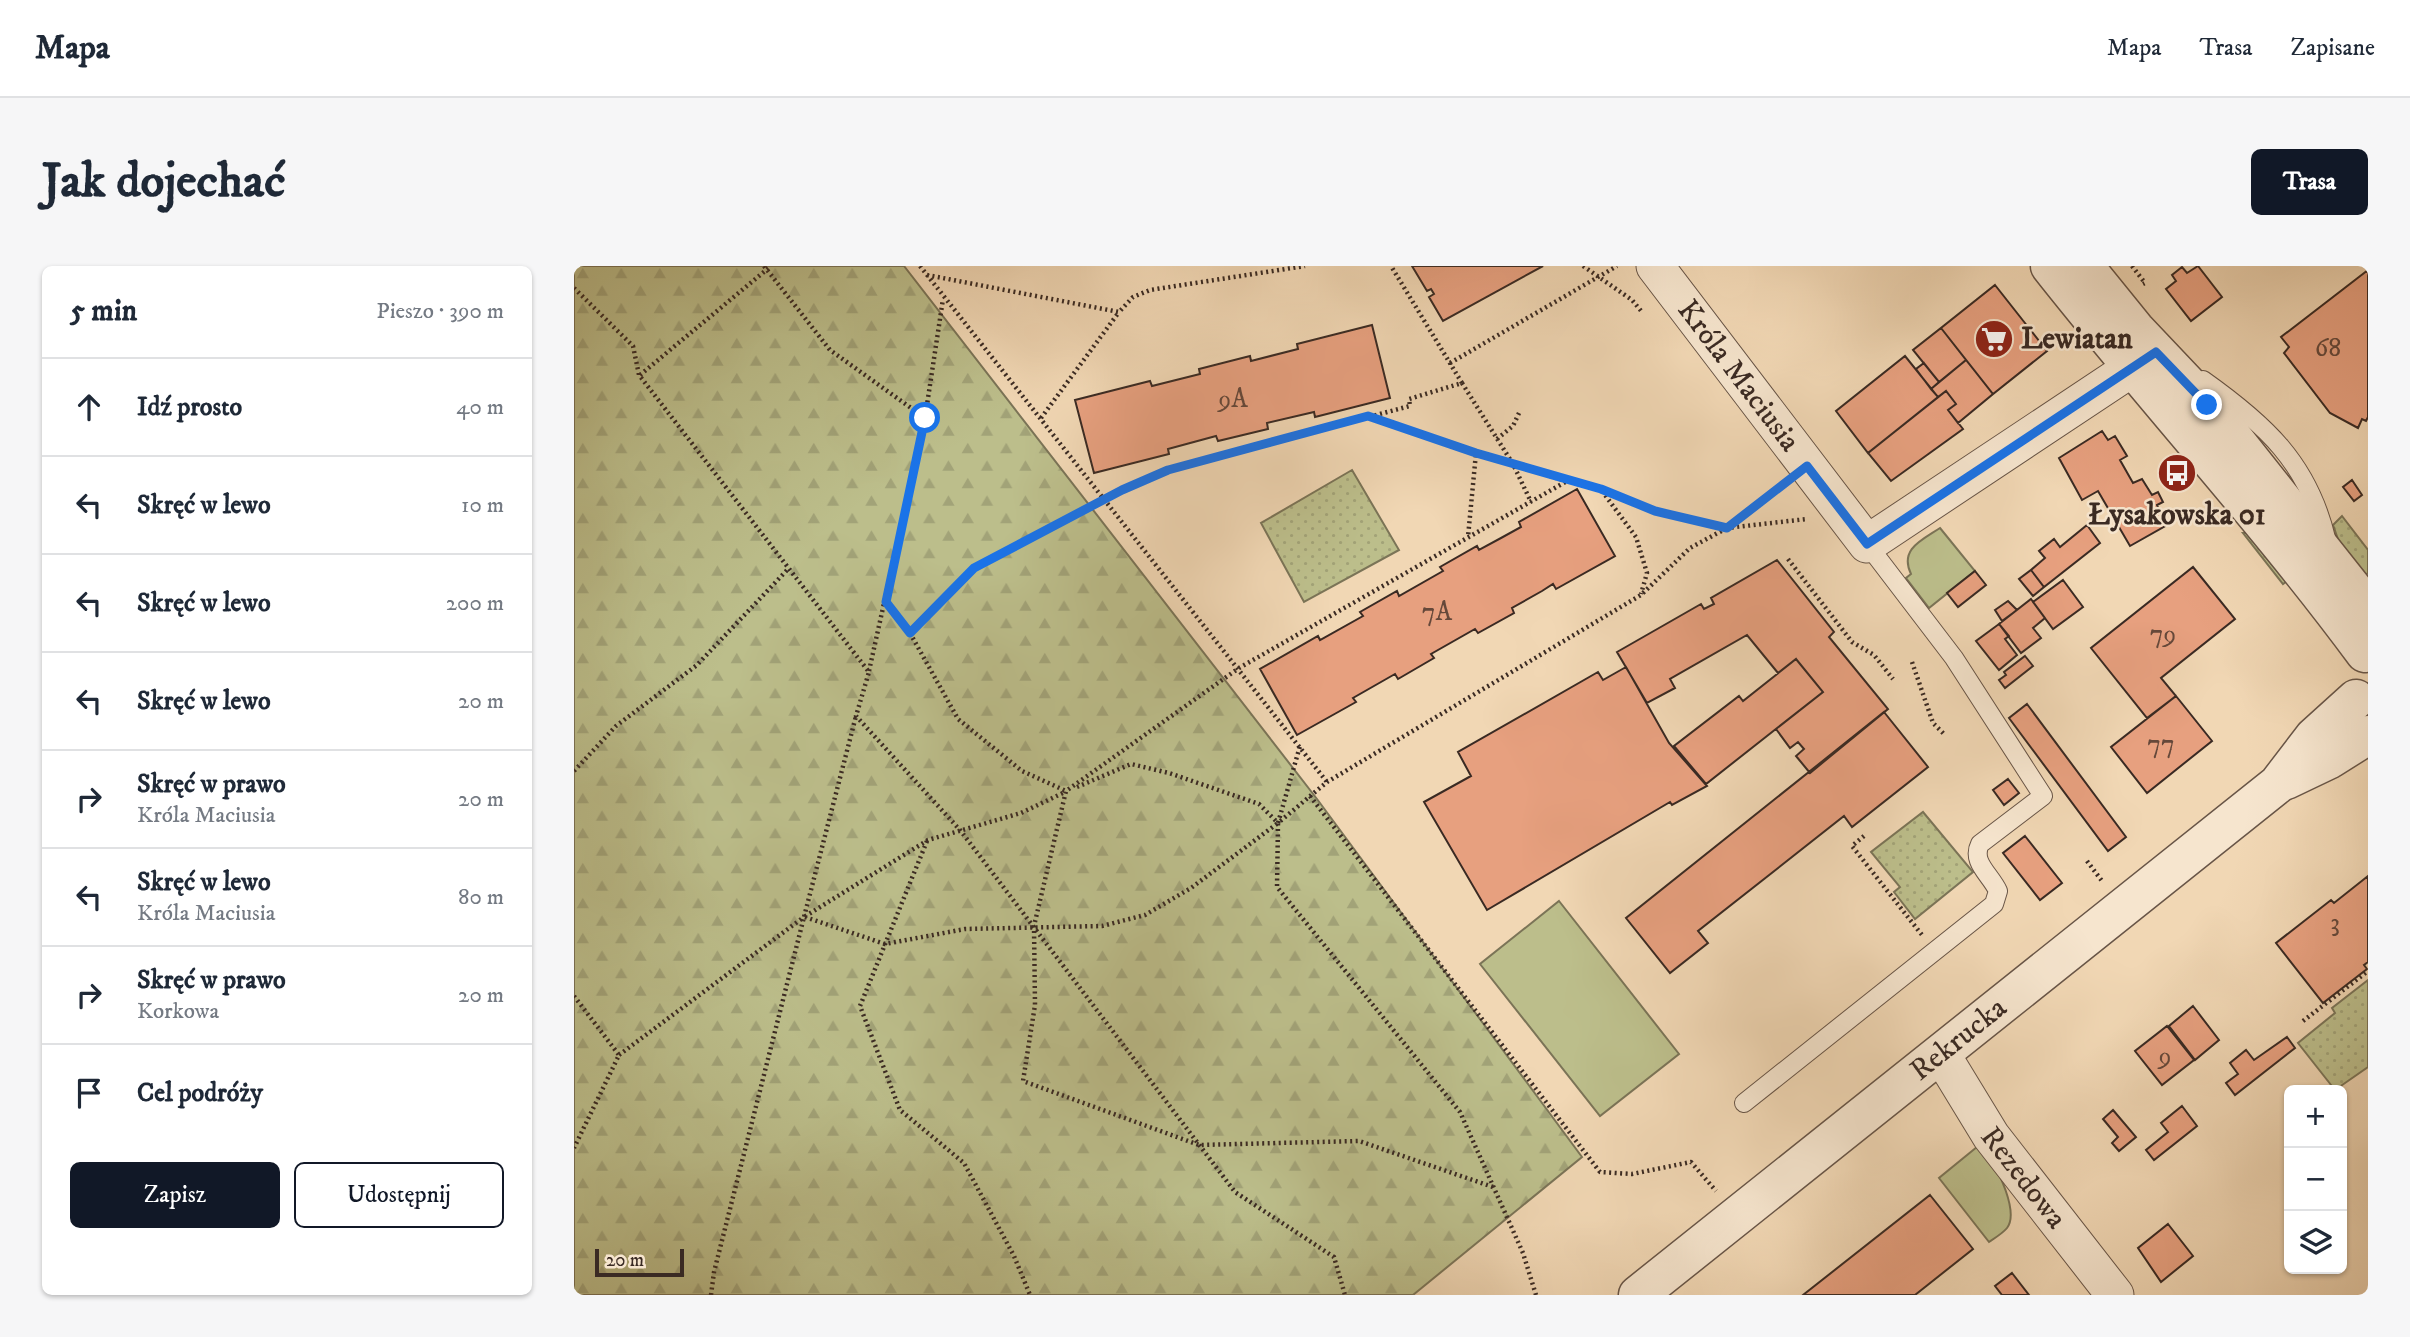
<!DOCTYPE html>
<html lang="pl">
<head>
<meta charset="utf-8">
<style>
  :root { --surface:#fff; --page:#f6f6f7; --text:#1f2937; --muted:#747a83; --line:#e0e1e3; --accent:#111827 }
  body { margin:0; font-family:"IM FELL DW Pica",serif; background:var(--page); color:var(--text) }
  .controls { position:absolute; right:21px; bottom:21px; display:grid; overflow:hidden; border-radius:10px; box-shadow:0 2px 5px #0004 }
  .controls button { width:63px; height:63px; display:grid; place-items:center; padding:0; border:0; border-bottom:2px solid var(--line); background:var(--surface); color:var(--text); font:35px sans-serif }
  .scale { position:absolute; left:21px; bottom:18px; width:89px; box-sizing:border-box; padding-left:7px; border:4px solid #3a2a23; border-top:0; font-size:19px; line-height:24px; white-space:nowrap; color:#3a2a23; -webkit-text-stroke:5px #f6e5ce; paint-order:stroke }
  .stop { position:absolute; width:21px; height:21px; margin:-16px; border:5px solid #1a73e8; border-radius:50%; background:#fff }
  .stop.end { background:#1a73e8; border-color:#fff; box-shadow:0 2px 7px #0008 }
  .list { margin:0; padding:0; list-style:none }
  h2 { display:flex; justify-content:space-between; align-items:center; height:91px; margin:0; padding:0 28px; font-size:30px }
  h2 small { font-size:23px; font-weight:400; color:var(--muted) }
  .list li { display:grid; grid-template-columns:46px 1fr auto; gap:21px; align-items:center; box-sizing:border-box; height:98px; padding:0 28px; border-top:2px solid var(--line) }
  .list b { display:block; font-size:26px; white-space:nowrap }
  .list p { margin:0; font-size:23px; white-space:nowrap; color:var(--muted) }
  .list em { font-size:23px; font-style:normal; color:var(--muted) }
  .actions { display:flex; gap:14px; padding:21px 28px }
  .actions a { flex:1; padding:16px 0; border:2px solid var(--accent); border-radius:10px; text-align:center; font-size:24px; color:var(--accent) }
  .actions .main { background:var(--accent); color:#fff }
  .icon { flex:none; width:38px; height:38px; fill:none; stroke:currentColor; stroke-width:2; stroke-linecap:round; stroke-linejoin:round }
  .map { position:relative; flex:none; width:1794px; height:1029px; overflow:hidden; border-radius:10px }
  header { display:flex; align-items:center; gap:42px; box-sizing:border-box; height:98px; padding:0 35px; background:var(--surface); border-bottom:2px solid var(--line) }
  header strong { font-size:33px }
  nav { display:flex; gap:38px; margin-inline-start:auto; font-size:24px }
  .intro { display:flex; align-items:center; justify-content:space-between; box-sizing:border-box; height:168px; padding:0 42px }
  h1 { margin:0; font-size:49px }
  .button { padding:18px 32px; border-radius:10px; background:var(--accent); color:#fff; font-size:24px; font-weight:700 }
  main { display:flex; gap:42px; padding:0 42px }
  aside { flex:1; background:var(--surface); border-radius:10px; box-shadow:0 2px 5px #0004 }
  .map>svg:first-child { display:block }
  .grass { fill:#bcbe8b; stroke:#7b7457; stroke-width:2 }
  .forest { fill:url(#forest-firs); stroke:#7b7457; stroke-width:2 }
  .park { fill:url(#park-dots); stroke:#7b7457; stroke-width:2 }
  .building { fill:#e7a07f; stroke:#3a2a23; stroke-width:2 }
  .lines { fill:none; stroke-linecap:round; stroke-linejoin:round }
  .service-casing { stroke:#685547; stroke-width:20 }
  .minor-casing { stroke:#685547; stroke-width:39 }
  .tertiary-casing { stroke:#685547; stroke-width:41 }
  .path { stroke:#3a2a23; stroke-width:4.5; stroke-dasharray:2 3.5; stroke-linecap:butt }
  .service { stroke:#f6e5ce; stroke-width:18 }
  .minor { stroke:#f6e5ce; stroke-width:37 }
  .tertiary { stroke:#f6e5ce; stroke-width:38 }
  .route { stroke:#1a73e8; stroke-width:9 }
  .labels { text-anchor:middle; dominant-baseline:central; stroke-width:5; stroke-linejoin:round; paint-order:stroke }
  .number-label { font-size:26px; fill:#65483a }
  .poi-label { font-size:30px; font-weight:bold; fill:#3a2a23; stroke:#f6e5ce; text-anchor:start }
  .street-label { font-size:30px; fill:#3a2a23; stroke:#f6e5ce }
</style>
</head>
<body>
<header>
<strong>Mapa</strong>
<nav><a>Mapa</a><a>Trasa</a><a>Zapisane</a></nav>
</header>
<div class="intro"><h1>Jak dojechać</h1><a class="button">Trasa</a></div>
<main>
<aside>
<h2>5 min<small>Pieszo · 390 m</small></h2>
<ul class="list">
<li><svg class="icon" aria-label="ahead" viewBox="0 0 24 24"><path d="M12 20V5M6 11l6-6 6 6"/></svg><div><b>Idź prosto</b></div><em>40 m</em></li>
<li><svg class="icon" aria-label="left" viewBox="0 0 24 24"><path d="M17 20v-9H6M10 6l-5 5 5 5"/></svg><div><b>Skręć w lewo</b></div><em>10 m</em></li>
<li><svg class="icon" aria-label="left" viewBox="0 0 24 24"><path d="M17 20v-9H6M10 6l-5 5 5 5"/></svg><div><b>Skręć w lewo</b></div><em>200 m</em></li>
<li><svg class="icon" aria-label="left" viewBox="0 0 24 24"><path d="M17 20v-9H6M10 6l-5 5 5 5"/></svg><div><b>Skręć w lewo</b></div><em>20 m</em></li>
<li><svg class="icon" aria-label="right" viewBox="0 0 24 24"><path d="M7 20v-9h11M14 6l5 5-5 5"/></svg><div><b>Skręć w prawo</b><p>Króla Maciusia</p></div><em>20 m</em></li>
<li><svg class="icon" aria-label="left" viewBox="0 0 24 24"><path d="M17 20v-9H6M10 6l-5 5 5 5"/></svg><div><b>Skręć w lewo</b><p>Króla Maciusia</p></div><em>80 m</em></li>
<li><svg class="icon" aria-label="right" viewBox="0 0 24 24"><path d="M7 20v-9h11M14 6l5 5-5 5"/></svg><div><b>Skręć w prawo</b><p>Korkowa</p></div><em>20 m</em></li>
<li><svg class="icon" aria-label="arrive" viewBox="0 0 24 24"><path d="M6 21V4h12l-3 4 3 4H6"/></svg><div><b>Cel podróży</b></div></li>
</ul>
<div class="actions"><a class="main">Zapisz</a><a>Udostępnij</a></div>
</aside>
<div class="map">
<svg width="1794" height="1029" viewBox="0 0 1794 1029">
  <defs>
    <pattern id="forest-firs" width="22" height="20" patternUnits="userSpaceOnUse" patternTransform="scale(1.75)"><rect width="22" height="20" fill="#bcbe8b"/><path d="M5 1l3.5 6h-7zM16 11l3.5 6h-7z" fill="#a2a378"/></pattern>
    <pattern id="park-dots" width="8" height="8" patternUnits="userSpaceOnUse" patternTransform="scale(1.75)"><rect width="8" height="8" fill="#bcbe8b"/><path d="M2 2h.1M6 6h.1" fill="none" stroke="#a2a378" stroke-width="1.8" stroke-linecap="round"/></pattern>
  </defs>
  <rect width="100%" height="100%" fill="#f1d7b4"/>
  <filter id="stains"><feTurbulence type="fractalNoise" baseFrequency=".00286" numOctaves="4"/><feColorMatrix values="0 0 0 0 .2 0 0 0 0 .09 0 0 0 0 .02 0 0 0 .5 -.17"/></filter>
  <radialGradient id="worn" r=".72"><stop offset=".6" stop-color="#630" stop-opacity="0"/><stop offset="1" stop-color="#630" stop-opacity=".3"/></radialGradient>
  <path class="grass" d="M1366 262 1401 305 1355 342 1332 312 1337 308C1325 283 1348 274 1366 262Z
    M985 635 1105 788 1026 850 906 698Z
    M1409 876C1418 894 1447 944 1433 962 1429 967 1421 972 1415 976L1365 912Z"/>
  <path class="forest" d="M0 0H330L743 533 1008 891 839 1029H0Z"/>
  <path class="park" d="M778 204 825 284 730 336 687 257Z
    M1768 250 1794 284V307L1783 315 1772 296 1759 259Z
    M1669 267H1675L1720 310 1709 318Z
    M1349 546 1399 606 1341 653 1320 626 1326 621 1297 586Z
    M1794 714V801L1761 824 1724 777 1761 747 1758 742Z"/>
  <path class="building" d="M838 0H969L869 55 855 31 860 28 857 23 853 25Z
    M1624 0 1648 31 1617 55 1592 23 1602 15 1598 9 1608 1 1613 7Z
    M1794 4V151L1792 155 1788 153 1784 162 1756 147 1710 87 1715 81 1707 71Z
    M1421 19 1473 85 1419 128 1367 62Z
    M798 59 816 132 741 151 740 146 693 157 694 163 644 175 642 170 594 183 595 188 520 207 501 134 576 115 578 120 626 108 625 103 676 90 677 95 724 83 723 78Z
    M1367 62 1392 94 1365 116 1339 84Z
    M1331 90 1364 131 1294 187 1262 145Z
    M1392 94 1419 128 1384 157 1374 144 1382 138 1372 125 1364 131 1357 123Z
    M1350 97 1365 116 1357 123 1342 103Z
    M1372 125 1382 138 1374 144 1389 163 1317 215 1294 187Z
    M1528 165 1534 174 1541 170 1553 190 1546 194 1559 217 1568 213 1578 229 1584 226 1589 236 1583 239 1593 259 1556 280 1524 225 1508 234 1485 192Z
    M1778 214 1788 229 1780 235 1769 221Z
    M1003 223 1041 290 982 323 979 318 968 325 938 342 940 347 904 367 901 363 857 388 860 392 824 413 821 408 779 432 782 436 723 469 686 403 744 370 746 374 789 350 786 346 823 325 825 330 869 305 866 301 903 280 905 284 927 272 947 261 945 256Z
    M1513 259 1526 277 1470 321 1457 304 1471 292 1465 285 1480 273 1486 281Z
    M1203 294 1260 366 1255 371 1314 443 1236 507 1222 490 1230 483 1224 476 1216 482 1202 463 1249 426 1222 393 1204 407 1173 369 1096 413 1101 422 1073 437 1043 386 1127 338 1130 343 1140 338 1137 332Z
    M1619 301 1661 353 1587 412 1602 430 1573 452 1517 382Z
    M1457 304 1470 321 1459 330 1445 313Z
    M1401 305 1412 319 1384 341 1373 327Z
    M1489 314 1509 341 1479 363 1459 336Z
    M1457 333 1471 352 1459 362 1467 372 1447 387 1425 358Z
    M1434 335 1443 344 1428 355 1421 344Z
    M1425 358 1435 370 1431 373 1443 389 1425 404 1402 375Z
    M1451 390 1459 400 1431 422 1425 414 1432 409 1430 406Z
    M1222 393 1249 426 1132 518 1100 480 1165 430 1169 435Z
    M1052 401 1095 477 1133 520 1098 539 1096 536 913 644 850 536 897 510 884 486 1024 406 1029 414Z
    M1602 430 1638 475 1573 527 1537 481Z
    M1453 438 1552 571 1534 585 1435 452Z
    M1310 446 1354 501 1278 561 1270 550 1124 665 1134 677 1096 707 1052 652Z
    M1434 513 1445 527 1430 539 1419 524Z
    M1451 570 1488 617 1466 634 1429 587Z
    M1794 610V696L1790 699 1793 703 1749 737 1702 677 1757 634 1760 637Z
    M1619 740 1645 774 1621 794 1595 760Z
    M1593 760 1620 794 1588 819 1561 785Z
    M1713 771 1721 782 1661 829 1652 817 1664 808 1656 797 1672 784 1680 794Z
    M1608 840 1623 860 1580 894 1572 884 1594 866 1587 857Z
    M1539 844 1562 871 1545 885 1538 877 1544 871 1529 853Z
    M1356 929 1399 983 1341 1029H1229Z
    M1594 958 1619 990 1587 1016 1564 982Z
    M1438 1007 1455 1029H1428L1421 1020Z"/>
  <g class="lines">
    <g class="service-casing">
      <path id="service" d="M1629 114C1691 158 1734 197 1752 272
        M1170 837 1420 638 1424 625C1416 608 1397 596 1406 578L1469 530 1380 392 1293 278"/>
    </g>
    <g class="minor-casing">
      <g id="minor">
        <path id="s1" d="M1081 0 1293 278 1582 86"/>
        <path id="s2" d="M1367 788 1417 870 1541 1029"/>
      </g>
    </g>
    <g class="tertiary-casing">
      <g id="tertiary">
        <path d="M1476 0C1579 131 1692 253 1791 387"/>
        <path d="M1510 0 1561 63 1633 139 1794 342"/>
        <path d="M1712 514 1756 493 1794 469"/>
        <path id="s3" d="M1064 1029 1704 518 1740 471 1782 433"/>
      </g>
    </g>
    <path class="path" d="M190 0 256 84 351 152
      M346 0 753 516
      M1009 0 1058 34 1068 46
      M1558 0 1571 17 1569 18
      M353 9 545 46 559 31 576 24 731 0
      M0 22 59 80 65 109 295 406 282 450 386 564 661 926 760 991 771 1029
      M876 97 1043 0
      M66 109 197 0
      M888 117 939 198 957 236
      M795 151 902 187 894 271
      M467 152 545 46
      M923 173 939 160 945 147
      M902 187 992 215
      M1028 225 1062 271 1073 307 1067 328
      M1214 293 1278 376 1300 389 1319 413
      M312 337 336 367 384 453 448 505 492 525
      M336 367 400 302 548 224 594 204 836 140 835 133 888 117 817 0
      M1338 396 1359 457 1370 468
      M295 405 351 152 369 33
      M0 505 42 460 123 399 215 302
      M503 521 557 498 595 507 685 538 704 557 726 480
      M736 530 1026 906 1058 908 1117 896 1142 925
      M1290 570 1278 580 1348 669
      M353 575 286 740 326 844 390 897 440 990 456 1029
      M1513 595 1528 615
      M231 651 311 678 391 663 528 660 571 649 617 622 704 557
      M0 730 45 789 0 882
      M1729 755 1794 705
      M45 789 230 651 282 450
      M919 921 785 875 625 879 449 815 461 739 460 660 492 525 665 402 993 215 1027 223 1081 245 1153 262 1233 253
      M137 1029 140 1006 230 651 354 574 447 547 491 526
      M962 1029 949 987 886 846 703 621 704 557 753 516 1067 329 1116 282 1153 262 1208 220"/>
    <use href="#service" class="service"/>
    <use href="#minor" class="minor"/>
    <use href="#tertiary" class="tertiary"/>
  </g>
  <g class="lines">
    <path class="route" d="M351 152 312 336 336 367 400 302 548 224 594 204 794 150 902 187 1027 223 1081 245 1153 262 1233 200 1293 278 1582 86 1633 139"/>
  </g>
  <defs>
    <g id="supermarket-disc" transform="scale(2.0125)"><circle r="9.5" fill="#8f2418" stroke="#f6e5ce"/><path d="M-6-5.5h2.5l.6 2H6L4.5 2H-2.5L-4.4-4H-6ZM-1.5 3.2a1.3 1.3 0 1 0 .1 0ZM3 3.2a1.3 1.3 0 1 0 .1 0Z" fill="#fff"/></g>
    <g id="bus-disc" transform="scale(2.0125)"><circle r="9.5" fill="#8f2418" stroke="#f6e5ce"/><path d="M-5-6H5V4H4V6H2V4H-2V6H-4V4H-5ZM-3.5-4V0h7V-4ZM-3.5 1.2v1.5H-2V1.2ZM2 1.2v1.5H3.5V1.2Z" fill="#fff"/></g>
  </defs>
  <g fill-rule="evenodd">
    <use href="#supermarket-disc" x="1420" y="73"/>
    <use href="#bus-disc" x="1603" y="207"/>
  </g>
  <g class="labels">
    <g class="number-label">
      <text x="1754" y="82">68</text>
      <text x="659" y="133">9A</text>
      <text x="863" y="346">7A</text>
      <text x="1589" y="368">79</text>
      <text x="1587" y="478">77</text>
      <text x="1761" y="657">3</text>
      <text x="1591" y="790">9</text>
    </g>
    <g class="poi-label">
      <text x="1447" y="73">Lewiatan</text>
      <text x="1603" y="249" text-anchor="middle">Łysakowska 01</text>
    </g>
    <g class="street-label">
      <text stroke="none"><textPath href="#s1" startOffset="138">Króla Maciusia</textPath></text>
      <text stroke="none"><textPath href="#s3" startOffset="410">Rekrucka</textPath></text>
      <text stroke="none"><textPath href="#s2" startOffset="149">Rezedowa</textPath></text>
    </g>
  </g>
  <rect width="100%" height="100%" filter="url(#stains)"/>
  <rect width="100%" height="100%" fill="url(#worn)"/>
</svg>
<div class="controls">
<button>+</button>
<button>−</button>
<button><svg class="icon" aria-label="layers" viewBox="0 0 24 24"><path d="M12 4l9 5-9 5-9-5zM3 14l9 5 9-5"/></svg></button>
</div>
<div class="scale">20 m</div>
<div class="stop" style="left:351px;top:152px"></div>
<div class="stop end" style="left:1633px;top:139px"></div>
</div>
</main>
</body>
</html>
